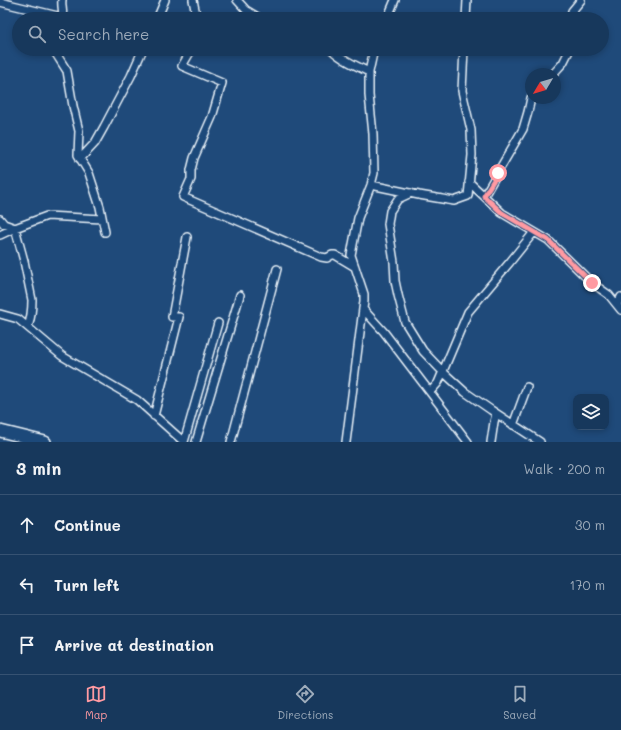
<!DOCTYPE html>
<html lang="en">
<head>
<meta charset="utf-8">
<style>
  :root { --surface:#17385c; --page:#203f62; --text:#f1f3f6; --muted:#9eacbb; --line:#365272; --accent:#ff9aa2 }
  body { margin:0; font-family:Mali,sans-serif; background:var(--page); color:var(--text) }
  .controls { position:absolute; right:12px; bottom:12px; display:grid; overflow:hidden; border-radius:8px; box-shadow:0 2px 6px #0003 }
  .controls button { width:36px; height:36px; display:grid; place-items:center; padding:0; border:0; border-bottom:1px solid var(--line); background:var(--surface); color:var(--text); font:20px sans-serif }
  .compass { position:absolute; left:525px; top:68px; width:36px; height:36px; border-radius:50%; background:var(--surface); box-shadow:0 2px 6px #0003; rotate:232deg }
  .stop { position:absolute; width:12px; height:12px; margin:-9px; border:3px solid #ff9aa2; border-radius:50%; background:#fff }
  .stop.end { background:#ff9aa2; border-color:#fff; box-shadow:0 1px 4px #0008 }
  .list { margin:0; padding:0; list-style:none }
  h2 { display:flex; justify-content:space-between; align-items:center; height:52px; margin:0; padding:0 16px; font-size:17px }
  h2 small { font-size:13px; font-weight:400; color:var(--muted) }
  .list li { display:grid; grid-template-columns:26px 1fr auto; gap:12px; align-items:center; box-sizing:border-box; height:60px; padding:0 16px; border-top:1px solid var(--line) }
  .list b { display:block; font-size:15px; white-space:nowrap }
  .list em { font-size:13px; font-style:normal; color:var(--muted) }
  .icon { flex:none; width:22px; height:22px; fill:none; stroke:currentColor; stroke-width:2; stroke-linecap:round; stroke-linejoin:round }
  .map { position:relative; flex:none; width:621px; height:442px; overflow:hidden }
  .search { position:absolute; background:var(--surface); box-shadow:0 2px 6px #0003; left:12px; right:12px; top:12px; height:44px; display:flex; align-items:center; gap:10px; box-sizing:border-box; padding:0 14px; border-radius:22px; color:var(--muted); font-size:15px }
  .sheet { height:232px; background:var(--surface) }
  nav { display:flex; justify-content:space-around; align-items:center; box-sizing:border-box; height:56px; border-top:1px solid var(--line); background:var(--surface); font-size:11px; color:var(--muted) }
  nav a { display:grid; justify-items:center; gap:2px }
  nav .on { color:var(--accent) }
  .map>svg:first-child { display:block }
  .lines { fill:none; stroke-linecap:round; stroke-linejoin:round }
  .minor-casing { stroke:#e8f1f8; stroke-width:10 }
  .highway-casing { stroke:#e8f1f8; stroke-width:14 }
  .minor { stroke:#1f4a7a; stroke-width:7 }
  .highway { stroke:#1f4a7a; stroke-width:11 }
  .route { stroke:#ff9aa2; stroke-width:5 }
</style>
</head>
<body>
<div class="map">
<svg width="621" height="442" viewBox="0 0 621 442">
  <rect width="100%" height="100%" fill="#1f4a7a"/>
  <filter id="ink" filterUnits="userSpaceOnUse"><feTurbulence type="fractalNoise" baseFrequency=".025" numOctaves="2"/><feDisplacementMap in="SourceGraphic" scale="8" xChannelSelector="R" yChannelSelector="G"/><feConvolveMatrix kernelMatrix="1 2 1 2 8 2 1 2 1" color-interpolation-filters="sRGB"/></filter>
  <g filter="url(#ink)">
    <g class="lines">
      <g class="minor-casing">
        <path id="minor" d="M193 0 197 19
          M237 0 246 10 261 19
          M0 2 62 17
          M62 19C64 12 61 7 62 0
          M157 19 165 0
          M387 19 395 0
          M466 19 467 0
          M570 19 572 11 581 0
          M53 49 67 71 73 106 79 131 78 155 89 173 100 207 105 232
          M192 49 182 66 222 83 212 117 194 158 191 170V179L183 197 321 257 327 258 332 255H335L355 267
          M331 49C341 59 356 66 369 72
          M553 74 563 63 570 49
          M80 159 95 143 104 127 131 76 143 49
          M469 182 502 213 548 240 592 283 609 295 621 310
          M371 185 419 195 454 201 468 196 472 155 471 130 462 91 464 49
          M411 193 398 199 390 211 388 224 394 262 395 281 398 295 405 322 423 351 443 372 465 392 491 410 540 442
          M484 196 523 129 528 112 531 98
          M0 219 4 224 15 228 24 261 32 300C32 309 31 318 28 327
          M0 235 15 228 47 216 102 219
          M617 305 621 297
          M363 309 384 332 468 442
          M0 314 18 319 62 356 137 400 184 442
          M430 392 438 383 468 312 510 262 534 232
          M154 416 179 317H172L187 237
          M513 425 527 387
          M184 442 218 323
          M196 442 240 295
          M231 442 277 269
          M346 442 364 301V294L351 255 358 218 371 185 374 173 373 134 369 95V72L374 49
          M491 442 494 422 496 414"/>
      </g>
      <g class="highway-casing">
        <path id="highway" d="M0 431 45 442"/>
      </g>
      <use href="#minor" class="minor"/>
      <use href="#highway" class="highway"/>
    </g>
  </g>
  <g class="lines" filter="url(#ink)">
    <path class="route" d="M498 173 484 196 502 213 548 240 592 283"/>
  </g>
</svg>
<div class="controls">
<button><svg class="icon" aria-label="layers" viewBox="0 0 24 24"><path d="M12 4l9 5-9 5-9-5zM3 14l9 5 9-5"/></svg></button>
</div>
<svg class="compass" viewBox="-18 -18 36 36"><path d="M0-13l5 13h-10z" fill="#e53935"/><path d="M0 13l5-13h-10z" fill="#9eacbb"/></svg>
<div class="stop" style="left:498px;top:173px"></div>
<div class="stop end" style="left:592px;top:283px"></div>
<div class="search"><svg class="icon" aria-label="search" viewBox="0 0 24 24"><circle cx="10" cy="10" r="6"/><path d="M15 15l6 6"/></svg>Search here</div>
</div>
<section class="sheet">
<h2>3 min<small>Walk · 200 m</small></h2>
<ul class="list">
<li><svg class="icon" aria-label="ahead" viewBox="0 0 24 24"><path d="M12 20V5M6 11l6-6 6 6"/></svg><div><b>Continue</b></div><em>30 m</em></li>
<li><svg class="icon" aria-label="left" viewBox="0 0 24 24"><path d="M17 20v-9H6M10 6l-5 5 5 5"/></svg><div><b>Turn left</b></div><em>170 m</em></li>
<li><svg class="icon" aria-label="arrive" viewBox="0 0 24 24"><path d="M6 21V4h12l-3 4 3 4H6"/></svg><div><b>Arrive at destination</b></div></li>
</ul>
</section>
<nav>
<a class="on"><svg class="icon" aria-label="map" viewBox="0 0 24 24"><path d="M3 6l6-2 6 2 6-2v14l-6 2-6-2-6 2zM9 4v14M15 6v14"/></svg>Map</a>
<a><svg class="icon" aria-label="directions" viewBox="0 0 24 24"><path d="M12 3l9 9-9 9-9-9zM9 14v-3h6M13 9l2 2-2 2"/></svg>Directions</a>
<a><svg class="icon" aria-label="saved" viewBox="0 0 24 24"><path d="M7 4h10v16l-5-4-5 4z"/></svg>Saved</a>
</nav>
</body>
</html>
